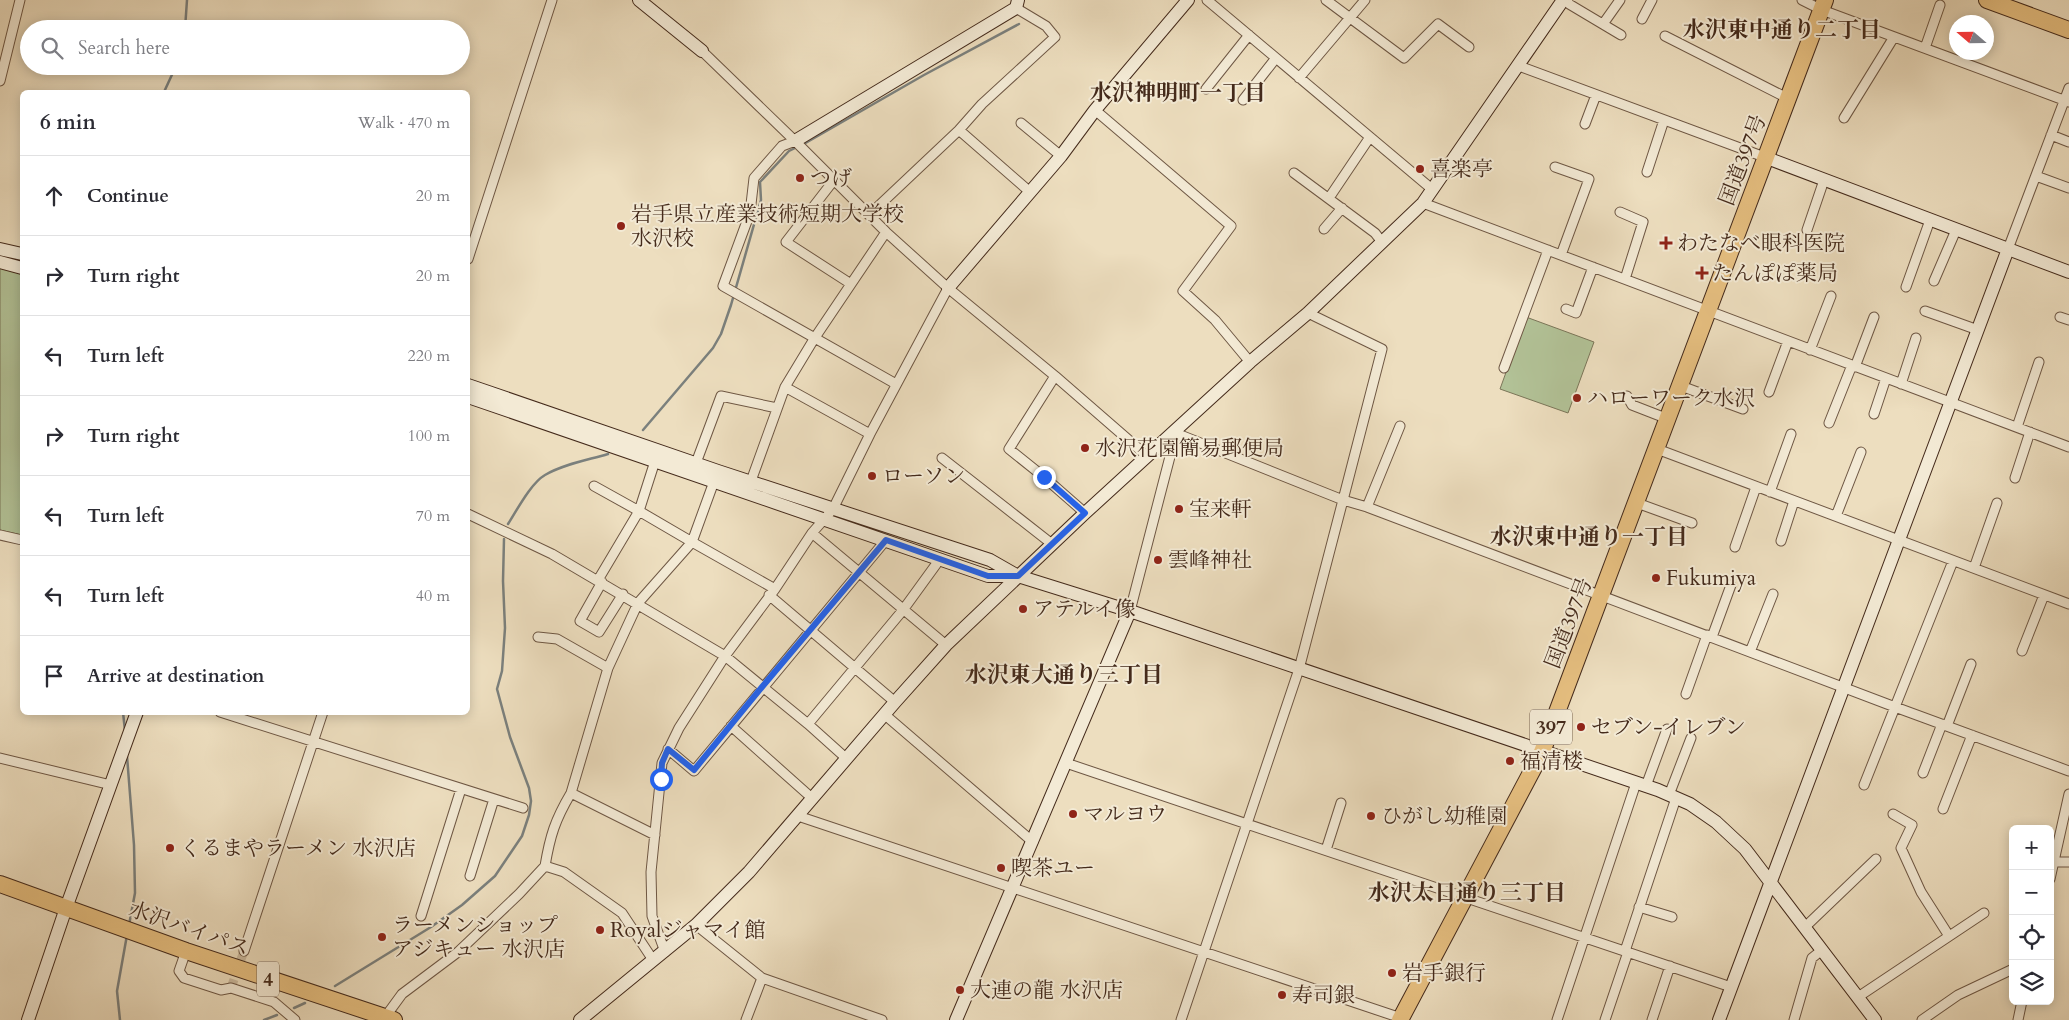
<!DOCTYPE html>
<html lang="en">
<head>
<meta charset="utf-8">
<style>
  :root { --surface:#fff; --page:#f7f7f7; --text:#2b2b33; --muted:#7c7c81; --line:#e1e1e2 }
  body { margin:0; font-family:Cardo,"Noto Serif JP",serif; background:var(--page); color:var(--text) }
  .controls { position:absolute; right:15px; bottom:15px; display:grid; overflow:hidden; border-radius:8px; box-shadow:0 2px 12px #0003 }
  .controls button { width:45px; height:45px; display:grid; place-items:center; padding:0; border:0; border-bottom:1px solid var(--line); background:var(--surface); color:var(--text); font:25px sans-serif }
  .compass { position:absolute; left:1949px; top:15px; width:45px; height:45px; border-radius:50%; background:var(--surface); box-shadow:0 2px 12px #0003; rotate:290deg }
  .stop { position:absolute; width:15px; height:15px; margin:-11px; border:4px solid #2563eb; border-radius:50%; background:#fff }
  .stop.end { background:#2563eb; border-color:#fff; box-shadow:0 1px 5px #0008 }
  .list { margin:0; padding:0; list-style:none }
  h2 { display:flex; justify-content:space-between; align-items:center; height:65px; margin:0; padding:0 20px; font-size:21px }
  h2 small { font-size:16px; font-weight:400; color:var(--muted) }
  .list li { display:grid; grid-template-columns:32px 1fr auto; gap:15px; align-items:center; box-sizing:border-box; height:80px; padding:0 20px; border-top:1px solid var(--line) }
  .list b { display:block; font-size:19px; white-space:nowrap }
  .list em { font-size:16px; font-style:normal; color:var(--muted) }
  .icon { flex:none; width:28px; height:28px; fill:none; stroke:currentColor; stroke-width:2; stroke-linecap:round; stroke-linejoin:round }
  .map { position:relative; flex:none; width:2069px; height:1020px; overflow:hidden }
  .search { position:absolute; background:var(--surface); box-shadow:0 2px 12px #0003; left:20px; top:20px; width:450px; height:55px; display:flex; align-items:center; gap:12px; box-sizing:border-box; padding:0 18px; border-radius:28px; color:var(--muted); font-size:19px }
  .panel { position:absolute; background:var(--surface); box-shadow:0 2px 12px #0003; left:20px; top:90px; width:450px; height:625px; border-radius:8px }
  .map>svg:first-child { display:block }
  .green { fill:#b2c297; stroke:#7b7659 }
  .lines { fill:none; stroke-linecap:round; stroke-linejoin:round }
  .stream { stroke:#7b807d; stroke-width:2.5 }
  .street-tunnel { stroke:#cbba9e; stroke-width:9; stroke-dasharray:9 4.5; stroke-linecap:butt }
  .street-casing { stroke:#6e5744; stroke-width:11 }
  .secondary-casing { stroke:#442a1b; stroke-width:14 }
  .highway-casing { stroke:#442a1b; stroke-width:18 }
  .street { stroke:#f3ead5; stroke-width:9 }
  .secondary { stroke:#f3ead5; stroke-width:12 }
  .highway { stroke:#e6bf80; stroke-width:16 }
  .route { stroke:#2563eb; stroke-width:6 }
  .poi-dot { fill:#8f2418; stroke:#f3ead5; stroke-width:2 }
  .labels { text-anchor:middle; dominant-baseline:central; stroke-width:4; stroke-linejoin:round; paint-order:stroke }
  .shield { fill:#f3ead5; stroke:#786453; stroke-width:1 }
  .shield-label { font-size:20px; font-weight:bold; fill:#442a1b }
  .street-label { font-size:21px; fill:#442a1b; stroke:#f3ead5 }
  .poi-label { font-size:21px; fill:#442a1b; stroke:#f3ead5; text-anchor:start }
  .neighbourhood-label { font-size:22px; font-weight:bold; fill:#442a1b; stroke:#f3ead5 }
</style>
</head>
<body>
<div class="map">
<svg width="2069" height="1020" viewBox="0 0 2069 1020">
  <rect width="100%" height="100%" fill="#eddebf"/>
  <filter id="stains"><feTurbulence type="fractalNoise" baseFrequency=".004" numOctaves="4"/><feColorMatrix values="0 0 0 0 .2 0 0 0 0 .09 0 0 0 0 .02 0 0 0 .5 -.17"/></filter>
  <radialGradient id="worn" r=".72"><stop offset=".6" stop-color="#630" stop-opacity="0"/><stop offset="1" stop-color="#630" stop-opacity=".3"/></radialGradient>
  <path class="green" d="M0 268 22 273V535L0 530Z
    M1526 317 1594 342 1568 413 1500 389Z"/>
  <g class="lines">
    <path class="stream" d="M185 29 187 0
      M164 92 176 66
      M802 145 924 75 1019 24
      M643 430 713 348 721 334 731 305 761 200 760 182 789 151 797 147
      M508 524C517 510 531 483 545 475 564 464 588 460 608 454
      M123 712 125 731
      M127 756 134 845 135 893 129 925
      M335 986 431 927 462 905 495 876 522 836 529 815 531 801 529 788 510 737 497 689 502 671 505 628 503 581 504 539
      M294 1008 305 1003
      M120 1020 117 991 127 935
      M264 1020 277 1015"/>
    <path class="street-tunnel" d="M231 988 244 951"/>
    <g class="street-casing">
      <path id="street" d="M1207 0 1433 190
        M1326 0 1404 58 1438 24 1469 47
        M1567 0 1569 4 1621 35
        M1802 0 1822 10 2069 102
        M1642 19 1652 0
        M1603 24 1620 0
        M1665 36 1789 99
        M1925 48 1940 5
        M702 51 795 141 782 146 754 178 750 213 723 286 896 384
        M1519 66 1767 158
        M1299 78 1365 0
        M0 81 20 0
        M1206 89 1249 35
        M1243 100 1276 58
        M1095 110 1231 226 1183 291 1215 320 1250 362
        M1844 118 1894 37
        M1021 123 1061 156
        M1585 124 1596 95
        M959 130 1030 192
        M2051 135 2069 142
        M795 141 886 232 948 288 1055 376 1147 456
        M1555 167 1589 179 1561 255
        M1647 172 1664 120
        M1294 173 1375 233 1382 242
        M2036 176 2069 188
        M834 180 786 242 851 284
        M1329 198 1370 137
        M1423 203 2069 447
        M1620 212 1643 222 1625 279
        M869 215 959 130 982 104 1055 37 1046 26 1016 8
        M1324 229 1342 208
        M1807 230 1824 180
        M2008 249 2069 88
        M468 259 552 0
        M1934 281 1956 230
        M1906 287 1930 220
        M1566 309 1576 313 1593 267
        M1925 311 1978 330
        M2060 317 2069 320
        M1810 350 1831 296
        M1855 367 1874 317
        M1504 368 1548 250
        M1055 376 1009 449 1044 477 1085 513
        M1901 384 1916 338
        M1681 386 1743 409
        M785 387 870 434
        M1769 392 1788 341
        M1627 396 1632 405 1668 419
        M1874 414 1886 378
        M1829 423 1852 365
        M2017 427 2039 362
        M1657 449 2069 604
        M942 458 1052 544
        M696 463 721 396 777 408
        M716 476 692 542 775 589
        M2015 478 2030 432
        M751 481 785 387 814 339 886 232
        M594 486 639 511 656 458
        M1770 492 1791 434
        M1637 503 1692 523
        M1367 507 1400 426
        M468 514 552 554 725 656 808 724 847 759
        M1836 516 1861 452
        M812 533 946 645
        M0 535 22 540
        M1781 541 1794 501
        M1735 547 1756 487
        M1974 568 1997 503
        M602 582 580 621 599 632 623 594
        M769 595 895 702
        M1130 611 1173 445V432L1343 500 1382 349 1308 313
        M538 637 557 639 608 668
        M1712 637 1731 585
        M2022 651 2044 595
        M1750 652 1773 594
        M1686 694 1707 635
        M220 712 523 808
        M884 714 1033 842
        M808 724 903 610 940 559
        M731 726 813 799
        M1947 726 1971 664
        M668 749 694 771 886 540
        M0 758 111 785
        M1066 763 1731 987
        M1923 773 1942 724
        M1864 785 1953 561
        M1646 786 1667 729
        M571 793 608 668 638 603 692 542 639 511 598 580
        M1669 795 1691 738
        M1943 809 1972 735
        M1893 814 1912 825 1901 848 1921 892 1949 936
        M798 816 1404 1019
        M1326 850 1341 803
        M2055 862H2069
        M545 866C550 836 555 820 571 793L655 835
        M470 876 494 799
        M2050 879 2069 794
        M1639 907 1672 917
        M421 916 461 789
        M696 925 762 978 882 1020
        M1805 927 1876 859
        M186 951 179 971 184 978 221 990 231 988 274 1002 295 1020
        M244 951 323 712
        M1625 951 1676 798
        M665 952 652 916 651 872 662 763 679 728 725 656 775 589 812 533 833 509 870 434 948 288
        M1858 997 1984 913
        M383 1020 402 994 458 952 519 894 545 866 564 872 622 913 653 960
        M746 1020 762 978
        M1181 1020 1299 669 1343 500 1367 507 1895 707 2069 771
        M1557 1020 1636 783
        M1605 1020 1628 952
        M1652 1020 1670 966
        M1794 1020 1812 958 1822 950
        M1922 1020 1958 995 2013 969
        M2018 1020 2022 1001"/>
    </g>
    <g class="secondary-casing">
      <path id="secondary" d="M639 0 702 51
        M795 141 1016 8 1018 0
        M1767 158 2069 272
        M0 249 22 254
        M0 262 22 268
        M948 288 1061 156 1095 110 1188 0
        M468 385 718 471 990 560 1018 576 1130 611 1658 790 1690 804 1716 822 1745 849 1875 1020
        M468 397 988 576H1016
        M28 1020 66 908 137 712
        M580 1020 696 925 749 872 895 702 946 645 1085 513 1250 362 1308 313 1423 203 1563 0
        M956 1020 1130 611
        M1719 1020 2008 249"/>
    </g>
    <g class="highway-casing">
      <path id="highway" d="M1987 0 2069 30
        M0 884 186 951 394 1020
        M1400 1020 1542 752 1825 0"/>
    </g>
    <use href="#street" class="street"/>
    <use href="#secondary" class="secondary"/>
    <use href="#highway" class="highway"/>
  </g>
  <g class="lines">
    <path class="route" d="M661 779 662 763 668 749 694 770 762 687 886 540 988 576H1018L1085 513 1044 477"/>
  </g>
  <g class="poi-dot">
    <circle cx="1420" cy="169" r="5"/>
    <circle cx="800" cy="178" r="5"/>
    <circle cx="621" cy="226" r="5"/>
    <path d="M1663.5 235.5h5v5h5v5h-5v5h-5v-5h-5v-5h5z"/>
    <path d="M1699.5 265.5h5v5h5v5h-5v5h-5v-5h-5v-5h5z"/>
    <circle cx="1577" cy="398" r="5"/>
    <circle cx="1085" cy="448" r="5"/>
    <circle cx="872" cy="476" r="5"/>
    <circle cx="1179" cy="509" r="5"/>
    <circle cx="1158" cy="560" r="5"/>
    <circle cx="1656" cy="578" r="5"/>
    <circle cx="1023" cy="609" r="5"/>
    <circle cx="1581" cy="727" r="5"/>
    <circle cx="1510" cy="761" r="5"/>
    <circle cx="1073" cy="814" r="5"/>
    <circle cx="1371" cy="816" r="5"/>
    <circle cx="170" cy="848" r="5"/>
    <circle cx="1001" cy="868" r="5"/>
    <circle cx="600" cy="930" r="5"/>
    <circle cx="382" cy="937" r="5"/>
    <circle cx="1392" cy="973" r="5"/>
    <circle cx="960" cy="990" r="5"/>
    <circle cx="1282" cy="995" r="5"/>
  </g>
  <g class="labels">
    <g class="shield">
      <rect x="1530" y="709.5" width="42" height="35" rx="4"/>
      <rect x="257" y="961.5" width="22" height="35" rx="4"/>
    </g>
    <g class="shield-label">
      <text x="1551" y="727">397</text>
      <text x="268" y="979">4</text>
    </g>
    <g class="street-label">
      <text transform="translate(1743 160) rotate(-69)">国道397号</text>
      <text transform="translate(1569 623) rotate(-69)">国道397号</text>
      <text transform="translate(189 929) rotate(19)">水沢バイパス</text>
    </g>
    <g class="poi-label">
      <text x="1430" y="169">喜楽亭</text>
      <text x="810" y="178">つげ</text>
      <text x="631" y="214">岩手県立産業技術短期大学校<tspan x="631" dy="24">水沢校</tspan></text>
      <text x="1677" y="243">わたなべ眼科医院</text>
      <text x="1712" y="273">たんぽぽ薬局</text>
      <text x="1587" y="398">ハローワーク水沢</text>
      <text x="1095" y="448">水沢花園簡易郵便局</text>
      <text x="882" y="476">ローソン</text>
      <text x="1189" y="509">宝来軒</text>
      <text x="1168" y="560">雲峰神社</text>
      <text x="1666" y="578">Fukumiya</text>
      <text x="1033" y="609">アテルイ像</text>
      <text x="1591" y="727">セブン-イレブン</text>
      <text x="1520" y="761">福清楼</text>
      <text x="1083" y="814">マルヨウ</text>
      <text x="1381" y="816">ひがし幼稚園</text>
      <text x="180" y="848">くるまやラーメン 水沢店</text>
      <text x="1011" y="868">喫茶ユー</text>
      <text x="392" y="925">ラーメンショップ<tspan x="392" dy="24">アジキュー 水沢店</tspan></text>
      <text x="610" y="930">Royalジャマイ館</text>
      <text x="1402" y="973">岩手銀行</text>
      <text x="970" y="990">大連の龍 水沢店</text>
      <text x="1292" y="995">寿司銀</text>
    </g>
    <g class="neighbourhood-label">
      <text x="1782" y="30">水沢東中通り二丁目</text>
      <text x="1178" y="93">水沢神明町一丁目</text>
      <text x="1589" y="537">水沢東中通り一丁目</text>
      <text x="1064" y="675">水沢東大通り三丁目</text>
      <text x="1467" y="893">水沢太日通り三丁目</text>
    </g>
  </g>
  <rect width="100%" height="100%" filter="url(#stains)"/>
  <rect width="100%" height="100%" fill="url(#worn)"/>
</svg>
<div class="controls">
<button>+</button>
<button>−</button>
<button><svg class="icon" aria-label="locate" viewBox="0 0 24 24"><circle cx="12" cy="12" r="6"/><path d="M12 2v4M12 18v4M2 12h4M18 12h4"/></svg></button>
<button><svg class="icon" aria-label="layers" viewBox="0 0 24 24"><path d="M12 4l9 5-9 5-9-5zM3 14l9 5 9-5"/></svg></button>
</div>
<svg class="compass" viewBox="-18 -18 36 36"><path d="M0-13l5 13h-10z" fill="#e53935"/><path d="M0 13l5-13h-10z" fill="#7c7c81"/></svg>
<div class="stop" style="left:661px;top:779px"></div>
<div class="stop end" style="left:1044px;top:477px"></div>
<div class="search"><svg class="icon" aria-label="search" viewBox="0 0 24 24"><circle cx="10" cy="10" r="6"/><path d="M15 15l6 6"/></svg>Search here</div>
<section class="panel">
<h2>6 min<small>Walk · 470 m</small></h2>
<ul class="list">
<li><svg class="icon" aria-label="ahead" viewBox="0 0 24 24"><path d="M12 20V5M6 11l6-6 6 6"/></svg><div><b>Continue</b></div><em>20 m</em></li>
<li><svg class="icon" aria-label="right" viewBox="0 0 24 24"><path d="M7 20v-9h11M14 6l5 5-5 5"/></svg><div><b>Turn right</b></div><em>20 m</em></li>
<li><svg class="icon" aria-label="left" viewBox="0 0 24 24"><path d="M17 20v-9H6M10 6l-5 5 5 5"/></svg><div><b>Turn left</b></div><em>220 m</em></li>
<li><svg class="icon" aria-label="right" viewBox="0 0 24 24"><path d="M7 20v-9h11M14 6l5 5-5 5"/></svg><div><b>Turn right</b></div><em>100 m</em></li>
<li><svg class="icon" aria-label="left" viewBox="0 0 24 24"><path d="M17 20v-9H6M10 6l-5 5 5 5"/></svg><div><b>Turn left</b></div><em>70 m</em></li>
<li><svg class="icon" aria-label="left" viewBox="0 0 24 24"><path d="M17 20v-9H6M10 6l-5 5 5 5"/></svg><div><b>Turn left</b></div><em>40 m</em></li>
<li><svg class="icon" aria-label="arrive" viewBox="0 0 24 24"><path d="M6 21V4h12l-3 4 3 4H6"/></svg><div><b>Arrive at destination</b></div></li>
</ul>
</section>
</div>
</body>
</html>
